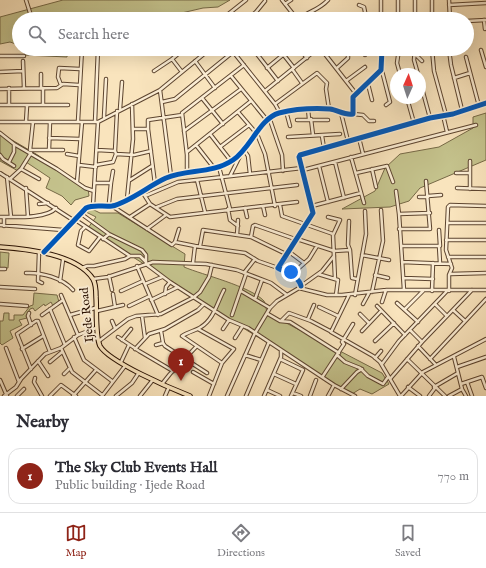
<!DOCTYPE html>
<html lang="en">
<head>
<meta charset="utf-8">
<style>
  :root { --surface:#fff; --page:#f7f7f7; --text:#2b2b33; --muted:#7c7c81; --line:#e1e1e2; --accent:#8f2418 }
  body { margin:0; font-family:"IM FELL English",serif; background:var(--page); color:var(--text) }
  .compass { position:absolute; left:390px; top:68px; width:36px; height:36px; border-radius:50%; background:var(--surface); box-shadow:0 4px 16px #0002; rotate:3deg }
  .you { position:absolute; left:291px; top:272px; width:14px; height:14px; margin:-10px; border:3px solid #fff; border-radius:50%; background:#1a73e8; box-shadow:0 0 0 6px #1a73e833 }
  .badge { display:grid; place-items:center; width:26px; height:26px; border-radius:50%; background:var(--accent); color:#fff; font-size:13px; font-weight:700 }
  .pin { position:absolute; translate:-50% -33px; filter:drop-shadow(0 1px 2px #0008) }
  .pin::after { content:''; position:absolute; top:21px; width:14px; height:12px; background:inherit; clip-path:polygon(0 0,100% 0,50% 100%) }
  .list { margin:0; padding:0; list-style:none }
  h2 { display:flex; justify-content:space-between; align-items:center; height:52px; margin:0; padding:0 16px; font-size:17px }
  h2 small { font-size:13px; font-weight:400; color:var(--muted) }
  .list li { display:grid; grid-template-columns:26px 1fr auto; gap:12px; align-items:center; box-sizing:border-box; height:56px; margin:0 8px 8px; padding:0 8px; border:1px solid var(--line); border-radius:12px }
  .list b { display:block; font-size:15px; white-space:nowrap }
  .list p { margin:0; font-size:13px; white-space:nowrap; color:var(--muted) }
  .list em { font-size:13px; font-style:normal; color:var(--muted) }
  .icon { flex:none; width:22px; height:22px; fill:none; stroke:currentColor; stroke-width:2; stroke-linecap:round; stroke-linejoin:round }
  .map { position:relative; flex:none; width:486px; height:396px; overflow:hidden }
  .search { position:absolute; background:var(--surface); box-shadow:0 4px 16px #0002; left:12px; right:12px; top:12px; height:44px; display:flex; align-items:center; gap:10px; box-sizing:border-box; padding:0 14px; border-radius:22px; color:var(--muted); font-size:15px }
  .sheet { height:116px; background:var(--surface) }
  nav { display:flex; justify-content:space-around; align-items:center; box-sizing:border-box; height:56px; border-top:1px solid var(--line); background:var(--surface); font-size:11px; color:var(--muted) }
  nav a { display:grid; justify-items:center; gap:2px }
  nav .on { color:var(--accent) }
  .map>svg:first-child { display:block }
  .green { fill:#c4c28c; stroke:#766946 }
  .lines { fill:none; stroke-linecap:round; stroke-linejoin:round }
  .minor-casing { stroke:#5d4530; stroke-width:4.5 }
  .major-casing { stroke:#291001; stroke-width:5.5 }
  .minor { stroke:#fbedd4; stroke-width:2.5 }
  .major { stroke:#f9e4bd; stroke-width:3.5 }
  .cycleway-casing { stroke:#fbedd4; stroke-width:8 }
  .cycleway { stroke:#0057b8; stroke-width:5 }
  .labels { text-anchor:middle; dominant-baseline:central; stroke-width:4; stroke-linejoin:round; paint-order:stroke }
  .street-label { font-size:12px; fill:#291001; stroke:#fbedd4 }
</style>
</head>
<body>
<div class="map">
<svg width="486" height="396" viewBox="0 0 486 396">
  <rect width="100%" height="100%" fill="#f9e4bd"/>
  <filter id="stains"><feTurbulence type="fractalNoise" baseFrequency=".005" numOctaves="4"/><feColorMatrix values="0 0 0 0 .2 0 0 0 0 .09 0 0 0 0 .02 0 0 0 .5 -.17"/></filter>
  <radialGradient id="worn" r=".72"><stop offset=".6" stop-color="#630" stop-opacity="0"/><stop offset="1" stop-color="#630" stop-opacity=".3"/></radialGradient>
  <path class="green" d="M63 0H230L218 7 203 8 173 15 174 19H135V16L73 14 72 19H19V45L10 42 0 44V17Z
    M23 49H68L67 57 25 55Z
    M136 49H165L149 55 137 51Z
    M486 113V160L420 188 409 201 390 207 342 209 375 191 385 168 400 154 439 147 473 128V117Z
    M0 133 36 154 88 188 89 196 75 200 71 205 62 196 46 188 50 178 26 162 20 172 0 161Z
    M90 208 100 213H118L185 254 184 267C203 275 250 286 264 301 266 304 266 309 267 313L382 373 389 384 372 394 360 389 352 394 243 328 88 228 96 217 86 212Z
    M0 252 9 253 8 268H0Z
    M34 293 57 295 59 302 53 306 51 302 45 306 44 304 35 311 33 308 30 309 26 316 27 318 19 320 22 325 10 331 13 338 2 345 0 343V321H3L4 313H9V320H14V315H23L30 306 33 305Z"/>
  <g class="lines">
    <g class="minor-casing">
      <path id="minor" d="M26 0 32 19
        M282 0 297 19
        M381 0V19
        M398 0V19
        M449 0 450 19
        M285 4 291 0
        M359 5 364 7 366 17
        M449 5 486 3
        M202 15 205 19
        M222 19 246 0
        M248 19 256 12 265 1
        M299 19C309 11 319 10 328 0
        M365 19 381 17
        M415 19V0
        M432 19V0
        M484 20 485 29
        M467 21 486 20
        M231 49 275 104 280 113
        M253 49 278 81
        M279 49 294 68
        M300 49 307 58
        M321 49 357 95
        M365 49V55
        M399 49 397 63 400 74
        M415 49 414 60 418 74
        M432 49 434 71 446 115
        M449 49 451 65 462 110
        M481 50 486 67
        M257 54 264 49
        M416 55 422 61
        M0 56H24
        M466 57 479 106
        M172 59 184 49
        M23 61 24 88
        M195 61 215 88
        M267 68 284 54
        M337 68 348 58V49
        M292 69 302 83
        M154 71 172 59 182 72
        M382 71 390 102 386 105
        M0 72 23 71
        M231 76 267 120
        M454 78 470 73
        M346 81 365 67
        M420 81 430 118
        M368 84 372 100
        M61 85 58 77 59 68 80 69
        M9 88V105
        M41 88V74
        M43 88V105
        M0 89 57 88 63 84 79 85
        M160 90 171 176
        M265 91 317 49
        M202 98 223 124
        M407 98 414 123
        M162 102 175 99 233 52
        M275 104 317 73 327 83 326 89 329 109
        M0 105H68
        M120 109 122 82
        M308 109 309 119
        M286 111 290 126
        M238 112 257 134 265 154 275 206
        M341 113 348 141
        M353 114 363 115 369 121H374
        M443 115 447 132
        M104 117 106 79
        M269 117 282 155 283 171
        M311 119 313 135
        M297 120H328
        M78 121 82 49
        M0 122H98L160 90 210 49
        M26 122 27 106
        M95 122 98 49
        M133 129H148L155 184
        M148 129V120L182 115
        M184 131 241 89
        M0 133 14 144 57 169 85 188 94 191
        M210 134 231 161
        M322 136 324 148
        M288 137 340 134
        M49 138 80 139
        M359 138 363 154
        M196 145 214 168
        M220 147 249 125
        M30 150 33 122
        M31 150H63
        M49 150 50 122
        M97 150 115 151 116 154 134 155 151 151
        M244 150 248 156 250 174
        M115 151 117 111
        M187 152 251 101
        M67 154 79 156
        M0 155 3 159 14 166
        M351 157 364 203
        M470 161V189
        M9 162 14 152V144
        M335 162 344 198
        M79 165 96 167
        M96 165 113 162 116 154
        M319 166 328 202
        M219 167 230 209
        M21 169 39 179
        M372 169 376 187
        M303 170 476 125
        M0 173 73 220
        M356 173 387 166 393 182
        M456 173H470
        M187 174V155L182 113 244 65
        M230 176 241 154
        M7 177 11 217
        M10 179 21 169 31 153
        M130 180 152 166
        M197 180 205 212
        M77 182 82 122
        M95 183H111L113 171
        M26 188 28 217
        M457 188 486 189
        M396 191 399 214
        M143 193 150 204 170 217 297 202
        M145 196 178 182 302 168
        M428 196 441 195
        M419 197H428
        M127 199 133 139 132 104
        M109 203 111 183
        M39 204 48 203
        M280 205 282 216 333 234
        M93 206 98 122
        M112 206 172 245 175 242 179 229
        M263 206 265 215
        M312 206 361 193
        M157 207 177 199 297 185
        M245 208 247 217
        M228 209 230 220 238 226
        M80 213 109 234 142 250 146 255V264L170 282 229 320 248 328 334 385 355 396
        M0 217C14 217 47 219 56 208
        M130 217 150 204
        M328 217 340 220 333 235 335 279
        M74 219 130 256
        M349 221 348 245 350 250 352 278 357 279
        M449 223H486
        M0 225 63 230
        M4 226V217
        M85 227 81 231 78 245 89 251 100 237
        M147 229 166 215
        M399 229H430L426 181
        M439 230 440 246
        M237 235 238 220
        M251 237 253 226 255 225 295 239
        M103 239 109 234
        M297 239 334 251 350 250
        M446 240H486
        M175 242 195 246
        M200 246 203 230 251 237 286 254
        M401 246H439L440 263
        M288 251 304 263
        M44 252 86 208C94 204 103 207 112 206 128 203 150 185 166 178 188 169 212 174 233 160 251 148 259 119 279 113 295 109 313 108 330 109 338 110 345 116 353 114V97L381 70 382 49
        M39 253 38 281 42 283
        M362 255 389 260
        M448 257H486
        M402 262 451 264
        M193 263 195 246 245 253 258 261 278 268
        M137 266 158 315
        M82 268 87 266H94L125 259 130 256H140L146 262
        M0 269H5
        M26 273C41 272 63 278 73 290
        M244 273 255 259
        M318 274 338 280 336 295
        M451 274 486 273
        M291 275 309 259 317 246
        M375 275 388 278
        M109 276 112 290
        M403 278 433 279
        M93 279 108 277 153 262 206 264 237 270 271 283 287 295
        M60 281 63 260
        M145 284 162 277
        M301 286C299 276 285 272 278 268L313 213 299 157 300 155 430 118 453 114 486 103
        M301 286 322 271 334 256
        M0 287 35 289
        M404 290 399 214 430 213
        M121 291 143 281
        M241 291 270 308
        M432 291 433 263
        M449 291V275L452 268 446 250 448 207 450 205 486 206
        M372 292 383 241 381 210
        M113 294 115 307
        M165 294 166 287 170 282
        M61 295 78 335 96 328
        M349 295 331 332 373 356 380 362 400 396
        M355 295 366 234 365 211
        M255 299 262 280
        M151 300 178 287
        M382 302 386 290
        M397 303 418 322
        M0 304 27 306
        M363 304 369 293
        M435 304 447 316
        M129 306 150 296
        M377 306 405 335
        M319 307 338 316
        M50 309 65 345
        M405 309 423 291
        M453 310 465 321
        M97 311 123 305
        M29 313 28 316 31 325
        M268 314 280 321 290 322 339 353
        M360 314 369 323
        M42 315 63 300
        M70 315 95 308
        M232 315 246 274
        M142 316 145 338
        M308 319 314 305
        M112 321 115 328
        M281 321 289 313 311 321 330 331
        M198 329 234 349 222 363 209 396
        M223 329 229 320
        M410 330 422 342
        M161 331 163 343 165 346 207 373
        M362 331 381 311
        M74 337 84 360 112 381
        M118 337 139 351 173 371
        M235 338 242 327
        M122 340 131 329
        M99 341 128 319 136 316 161 314 194 297 200 292 209 277 212 265
        M375 341 394 323
        M156 345 163 343
        M418 346 436 365
        M6 348 19 382
        M61 348 72 372 102 395
        M22 349 43 336
        M135 349 149 334 165 329 198 310 204 304
        M245 355 261 360
        M337 355 345 362 360 368 368 376 383 384 388 377
        M454 357 462 389 466 396
        M375 358 381 351
        M280 359 303 370 291 396
        M407 359 445 396
        M430 359 486 299
        M38 361 48 376
        M50 362 62 352
        M121 362 129 345
        M222 363 182 336C188 332 197 330 201 327 214 319 217 303 224 290
        M382 364 399 341 447 291
        M457 367 486 357
        M31 369 17 334 36 321H38L50 352
        M193 372 214 384
        M64 374 70 368
        M274 374 296 384
        M323 376 344 344 342 342 353 324
        M35 378 34 382 42 396
        M390 379 422 342 472 290
        M0 380 7 396
        M467 382 472 396
        M162 384 170 374 196 347
        M461 384 482 377 486 388
        M408 387 420 396
        M434 387 458 373
        M341 389 357 372 362 369
        M267 390 280 396
        M293 393 301 396
        M4 396 16 387 21 379 45 354 61 348 78 335
        M17 396 24 389
        M50 396 61 385 76 396
        M73 396 96 370
        M102 396 125 366
        M116 396 132 383 138 374
        M140 396 152 381
        M165 396 168 389
        M227 396 255 333 270 308 277 301 299 288 327 295H342L386 290H486
        M246 396 269 342
        M264 396 281 357V350
        M310 396 316 380
        M328 396 334 385
        M401 396 423 372 486 339
        M429 396 435 388
        M449 396 462 389"/>
    </g>
    <g class="major-casing">
      <path id="major" d="M0 247C27 249 77 254 93 279 96 284 96 291 96 297 97 310 95 335 100 346 109 362 172 389 190 396"/>
    </g>
    <use href="#minor" class="minor"/>
    <use href="#major" class="major"/>
    <g class="cycleway-casing">
      <path id="cycleway" d="M44 252 86 208C94 204 103 207 112 206 128 203 150 185 166 178 188 169 212 174 233 160 251 148 259 119 279 113 295 109 313 108 330 109 338 110 345 116 353 114V97L381 70 382 49
        M301 286C299 276 285 272 278 268L313 213 299 157 300 155 430 118 453 114 486 103"/>
    </g>
    <use href="#cycleway" class="cycleway"/>
  </g>
  <g class="labels">
    <g class="street-label">
      <text transform="translate(87 315) rotate(-96)">Ijede Road</text>
    </g>
  </g>
  <rect width="100%" height="100%" filter="url(#stains)"/>
  <rect width="100%" height="100%" fill="url(#worn)"/>
</svg>
<svg class="compass" viewBox="-18 -18 36 36"><path d="M0-13l5 13h-10z" fill="#e53935"/><path d="M0 13l5-13h-10z" fill="#7c7c81"/></svg>
<div class="you"></div>
<div class="pin badge" style="left:181px;top:381px">1</div>
<div class="search"><svg class="icon" aria-label="search" viewBox="0 0 24 24"><circle cx="10" cy="10" r="6"/><path d="M15 15l6 6"/></svg>Search here</div>
</div>
<section class="sheet">
<h2>Nearby<small></small></h2>
<ul class="list">
<li><span class="badge">1</span><div><b>The Sky Club Events Hall</b><p>Public building · Ijede Road</p></div><em>770 m</em></li>
</ul>
</section>
<nav>
<a class="on"><svg class="icon" aria-label="map" viewBox="0 0 24 24"><path d="M3 6l6-2 6 2 6-2v14l-6 2-6-2-6 2zM9 4v14M15 6v14"/></svg>Map</a>
<a><svg class="icon" aria-label="directions" viewBox="0 0 24 24"><path d="M12 3l9 9-9 9-9-9zM9 14v-3h6M13 9l2 2-2 2"/></svg>Directions</a>
<a><svg class="icon" aria-label="saved" viewBox="0 0 24 24"><path d="M7 4h10v16l-5-4-5 4z"/></svg>Saved</a>
</nav>
</body>
</html>
